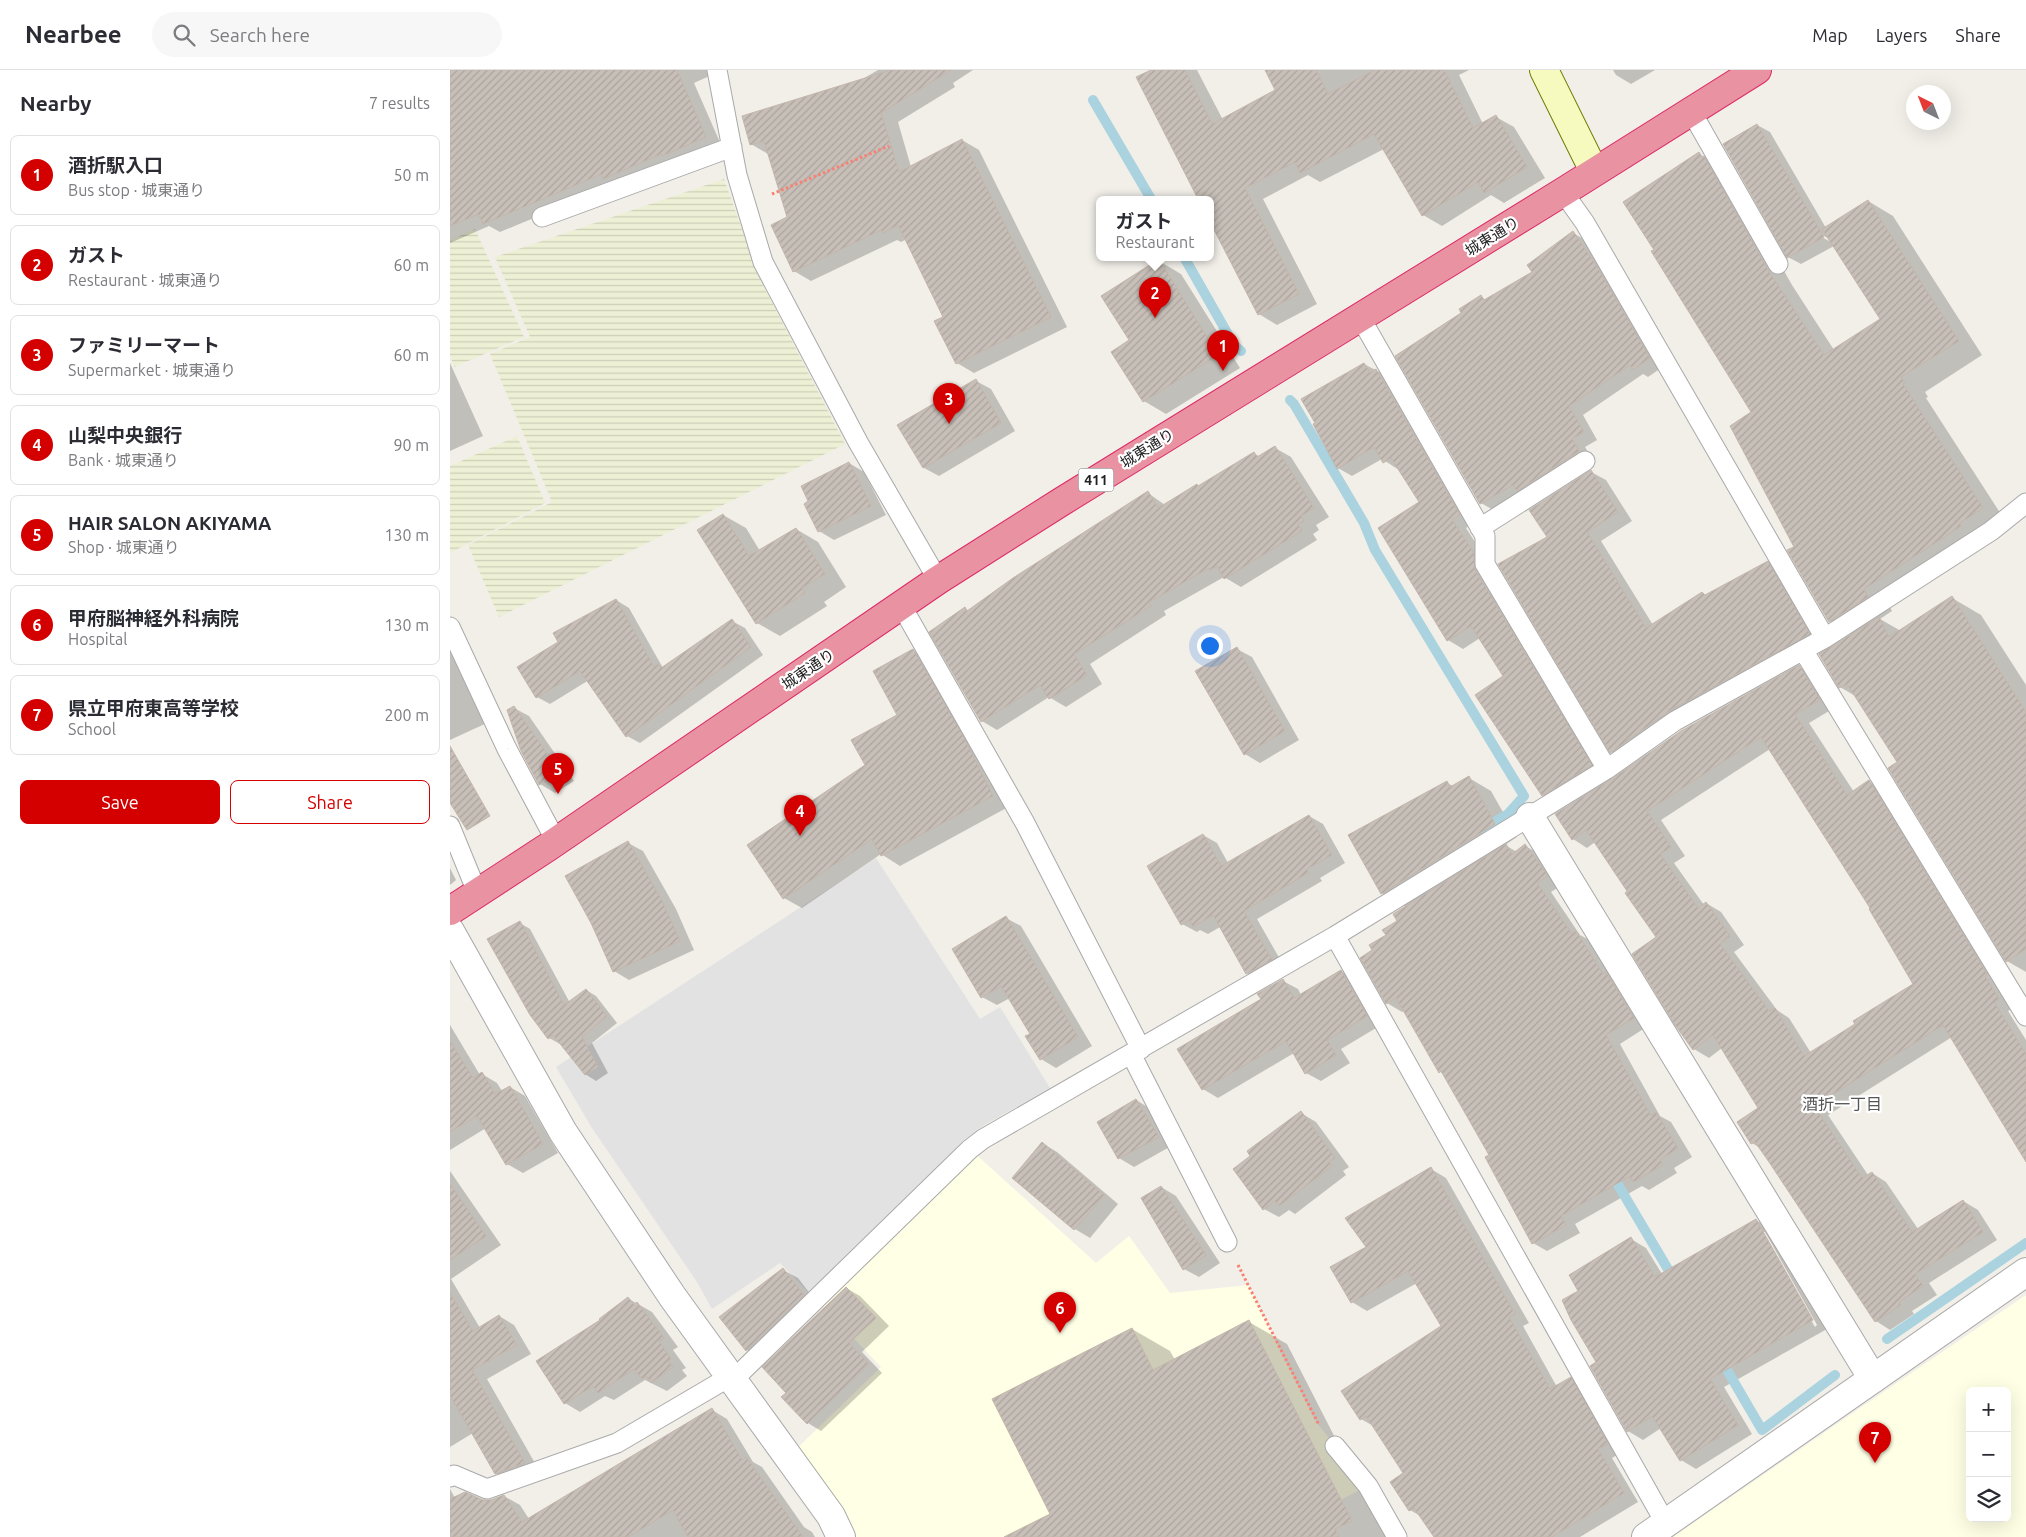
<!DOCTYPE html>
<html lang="en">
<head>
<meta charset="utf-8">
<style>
  :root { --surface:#fff; --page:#f7f7f7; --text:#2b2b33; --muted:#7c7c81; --line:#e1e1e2; --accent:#d40000 }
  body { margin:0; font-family:Ubuntu,"Noto Sans JP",sans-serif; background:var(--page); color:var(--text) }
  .controls { position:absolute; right:15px; bottom:15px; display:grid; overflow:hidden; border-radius:8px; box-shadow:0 5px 20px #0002 }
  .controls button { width:45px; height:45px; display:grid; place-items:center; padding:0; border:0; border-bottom:1px solid var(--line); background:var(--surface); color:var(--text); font:25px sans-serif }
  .compass { position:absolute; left:1456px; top:15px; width:45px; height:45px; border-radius:50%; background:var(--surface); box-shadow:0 5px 20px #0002; rotate:318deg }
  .you { position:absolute; left:759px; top:575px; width:18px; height:18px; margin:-12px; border:4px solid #fff; border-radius:50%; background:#1a73e8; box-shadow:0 0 0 8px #1a73e833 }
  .badge { display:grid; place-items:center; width:32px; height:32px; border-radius:50%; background:var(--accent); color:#fff; font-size:16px; font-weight:700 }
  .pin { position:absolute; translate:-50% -41px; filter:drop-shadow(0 1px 2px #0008) }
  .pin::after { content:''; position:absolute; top:26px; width:18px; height:15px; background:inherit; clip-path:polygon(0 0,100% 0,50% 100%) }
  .popup { position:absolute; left:646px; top:126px; width:118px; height:65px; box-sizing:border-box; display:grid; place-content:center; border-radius:8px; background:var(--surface); filter:drop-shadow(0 1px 4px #0005); font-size:16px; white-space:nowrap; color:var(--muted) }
  .popup b { font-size:19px; color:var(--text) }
  .popup::after { content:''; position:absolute; left:50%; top:100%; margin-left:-10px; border:10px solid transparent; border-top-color:var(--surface) }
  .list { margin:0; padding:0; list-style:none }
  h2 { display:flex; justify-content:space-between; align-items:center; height:65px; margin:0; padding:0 20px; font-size:21px }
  h2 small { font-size:16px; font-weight:400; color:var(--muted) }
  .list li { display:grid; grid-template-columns:32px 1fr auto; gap:15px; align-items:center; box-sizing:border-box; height:80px; margin:0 10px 10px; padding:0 10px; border:1px solid var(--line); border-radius:8px }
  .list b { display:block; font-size:19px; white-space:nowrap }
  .list p { margin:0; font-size:16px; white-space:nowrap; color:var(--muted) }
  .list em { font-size:16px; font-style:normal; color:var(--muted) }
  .actions { display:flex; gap:10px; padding:15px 20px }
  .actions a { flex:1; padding:11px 0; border:1px solid var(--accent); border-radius:8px; text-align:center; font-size:18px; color:var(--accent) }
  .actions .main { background:var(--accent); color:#fff }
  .icon { flex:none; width:28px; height:28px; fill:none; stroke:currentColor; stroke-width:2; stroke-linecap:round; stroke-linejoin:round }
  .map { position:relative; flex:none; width:1576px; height:1467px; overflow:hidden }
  header { display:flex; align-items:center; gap:30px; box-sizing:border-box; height:70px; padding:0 25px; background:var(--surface); border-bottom:1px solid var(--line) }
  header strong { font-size:24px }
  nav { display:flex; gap:28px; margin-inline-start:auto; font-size:18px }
  .search { width:350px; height:45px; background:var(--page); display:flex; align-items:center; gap:12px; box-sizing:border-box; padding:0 18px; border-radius:28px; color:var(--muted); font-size:19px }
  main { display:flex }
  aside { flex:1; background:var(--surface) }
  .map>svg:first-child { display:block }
  .education { fill:#ffffe5; fill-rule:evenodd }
  .farmland { fill:url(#farmland-rules) }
  .parking { fill:#e2e2e2 }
  .shadow { fill:#0003; fill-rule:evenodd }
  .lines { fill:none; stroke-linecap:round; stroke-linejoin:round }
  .stream { stroke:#aad3df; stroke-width:10 }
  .building { fill:url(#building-hatch); stroke:#c4b6ab; fill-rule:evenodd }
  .lane-casing { stroke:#a9a9a9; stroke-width:21 }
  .street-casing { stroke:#a9a9a9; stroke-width:30 }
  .secondary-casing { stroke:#707d05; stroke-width:30 }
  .highway-casing { stroke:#dc2a67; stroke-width:30 }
  .path { stroke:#fa8072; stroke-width:3; stroke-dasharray:2.5 2.5; stroke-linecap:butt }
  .lane { stroke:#fff; stroke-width:19 }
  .street { stroke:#fff; stroke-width:28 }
  .secondary { stroke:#f7fabf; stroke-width:28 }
  .highway { stroke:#e892a2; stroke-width:28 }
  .labels { text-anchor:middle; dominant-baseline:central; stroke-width:4.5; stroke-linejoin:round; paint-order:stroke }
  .shield { fill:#fff; stroke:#646464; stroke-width:1 }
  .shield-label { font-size:14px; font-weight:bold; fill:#222 }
  .street-label { font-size:15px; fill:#222; stroke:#fff }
  .neighbourhood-label { font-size:16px; fill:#555; stroke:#fff }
</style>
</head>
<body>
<header>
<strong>Nearbee</strong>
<div class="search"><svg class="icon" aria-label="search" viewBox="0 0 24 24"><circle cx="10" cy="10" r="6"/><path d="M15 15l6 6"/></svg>Search here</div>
<nav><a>Map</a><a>Layers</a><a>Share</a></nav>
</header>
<main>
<aside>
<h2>Nearby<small>7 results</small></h2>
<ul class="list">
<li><span class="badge">1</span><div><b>酒折駅入口</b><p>Bus stop · 城東通り</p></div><em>50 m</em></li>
<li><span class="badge">2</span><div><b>ガスト</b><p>Restaurant · 城東通り</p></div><em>60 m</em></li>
<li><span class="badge">3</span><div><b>ファミリーマート</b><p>Supermarket · 城東通り</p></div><em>60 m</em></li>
<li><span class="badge">4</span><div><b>山梨中央銀行</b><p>Bank · 城東通り</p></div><em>90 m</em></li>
<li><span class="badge">5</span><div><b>HAIR SALON AKIYAMA</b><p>Shop · 城東通り</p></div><em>130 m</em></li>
<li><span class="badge">6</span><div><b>甲府脳神経外科病院</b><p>Hospital</p></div><em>130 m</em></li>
<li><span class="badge">7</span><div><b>県立甲府東高等学校</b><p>School</p></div><em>200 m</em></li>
</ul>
<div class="actions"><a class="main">Save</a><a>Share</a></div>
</aside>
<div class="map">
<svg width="1576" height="1467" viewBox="0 0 1576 1467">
  <defs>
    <pattern id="farmland-rules" width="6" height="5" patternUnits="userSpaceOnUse" patternTransform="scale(1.25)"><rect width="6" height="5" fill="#eef0d5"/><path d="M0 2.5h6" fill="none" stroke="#ccceb7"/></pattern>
    <pattern id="building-hatch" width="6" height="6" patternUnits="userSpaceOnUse" patternTransform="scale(1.25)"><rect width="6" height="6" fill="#c7bfb8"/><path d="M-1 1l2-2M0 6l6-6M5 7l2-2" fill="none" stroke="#aba49e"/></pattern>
  </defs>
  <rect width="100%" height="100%" fill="#f2efe9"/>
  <path class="education" d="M520 1079 646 1193 679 1166 720 1223 798 1215 866 1352 918 1416 817 1467H391L338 1387 431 1297 366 1229Z
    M1576 1225V1467H1223L1410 1338ZM1520 1321H1557V1448H1520Z"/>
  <path class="farmland" d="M274 109 309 207 395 374 49 547 18 475 102 432 40 284 80 267 45 187Z
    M25 159 74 267 4 297 0 285V170Z
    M67 366 95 433 0 483V396Z"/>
  <path class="parking" d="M426 788 530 949 550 937 600 1018 536 1054 515 1069 359 1223 330 1193 262 1239 247 1212 142 1058 106 997Z"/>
  <path class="shadow" d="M0 0H264L266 3 244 13 272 77 166 114 50 162 39 156 0 173Z
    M428 0H523L503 13 505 17 448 52 461 97 512 70 529 80 617 257 524 303 507 293 486 251 495 247 457 169 451 172 447 170 361 211 344 201 339 148 318 84 301 74Z
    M703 0H747L773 50 827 21 816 0H1019L1009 5 1033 54 1046 47 1064 57 1095 108 1054 133 1041 125 992 156 973 145 934 79 870 112 858 105 813 129 867 234 827 255 809 244 760 149V129H750L692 16Z
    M1163 0H1205L1181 14 1166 5Z
    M1307 55 1320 62 1376 158 1418 131 1443 146 1532 285 1475 322 1478 327 1476 328 1556 452 1438 533 1442 541 1430 549 1451 561 1502 528 1531 545 1576 615V902L1557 891 1449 693 1407 627 1390 617 1403 565 1380 551 1345 477 1303 342 1206 180 1249 84 1278 102 1342 215 1384 280 1431 249 1384 176 1351 194 1338 187ZM1369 163 1381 170V172L1368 165Z
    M1123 163 1137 171 1214 296 1198 307 1193 304 1133 345 1147 370 1135 377 1143 390 1045 441 1031 433 1013 244 1031 227 1036 230 1084 202Z
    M709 191 731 204 790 298 716 344 694 331 681 271Z
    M0 293 33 366 0 381Z
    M914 294 941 308 1024 453 1016 458 1038 492 1155 704 1108 733 1093 725 1055 607 1030 568 1013 579 998 570 929 459 971 432 949 400 932 389 902 406 888 398Z
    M526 311 541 319 565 361 489 406 474 398Z
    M825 378 841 387 879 447 866 455 869 460 863 464 867 470 791 517 774 507 714 541 716 545 640 594 652 614 616 637 599 627 547 660 532 651 515 538 519 541 698 423 715 435 750 417 804 383 810 387Z
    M399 393 414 402 436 445 384 470 369 461Z
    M1141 402 1156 410 1182 451 1151 471 1203 555 1252 523 1257 526 1318 493 1332 501 1374 572 1176 690 1161 682 1099 467Z
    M273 445 296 458 310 481 346 459 368 472 396 517 374 532 377 536 330 566 307 553 249 460Z
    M166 530 179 538 213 598 282 551 295 558 313 585 190 673 177 666 139 610 100 634 87 627 110 573Z
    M0 562 39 652 0 670Z
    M787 579 802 587 849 670 810 693 795 684Z
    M463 580 480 590 560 736 450 796 431 784 352 838 334 828 449 645Z
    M1349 597 1364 605 1384 638 1359 653 1404 722 1419 712 1434 720 1563 938 1558 941 1576 970V1081L1502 967 1378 1045 1418 1105 1422 1103 1436 1112 1468 1159 1513 1131 1528 1140 1547 1170 1479 1213 1487 1225 1462 1241 1464 1244 1440 1260 1426 1251 1312 1079 1302 1073 1309 1039 1272 978 1259 988 1244 979 1208 867 1145 772 1137 778 1123 769ZM1320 679 1422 839 1465 914 1406 955 1361 983 1339 948 1327 940 1284 882 1294 875 1271 842 1256 833 1254 835 1224 793 1235 786 1211 750Z
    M64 638 79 646 124 711 105 723 90 714Z
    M1019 708 1041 721 1067 767 1055 775 1067 782 1075 776 1090 784 1112 815 1101 822 1130 865 1141 871 1198 956 1170 974 1210 1046 1221 1052 1242 1087 1224 1098 1227 1103 1199 1120 1192 1116 1125 1154 1130 1163 1097 1181 1083 1173 1041 1085 995 1004 990 1002 955 940 952 942 937 933 912 888 924 881 948 852 956 837 932 823 900 766 997 713 1003 716Z
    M859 746 873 754 895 793 870 808 872 811 807 849 835 898 811 911 797 903 770 857 758 864 750 860 747 862 732 854 753 765 767 773 778 793Z
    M178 773 193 781 226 839 244 880 179 910 164 901Z
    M0 798 6 810 0 815Z
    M556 848 571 856 642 976 606 998 591 989 577 967 582 964 560 928 547 935 532 927Z
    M70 853 80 859 120 933 136 920 146 926 167 953 142 973 158 1003 146 1011 135 1004 111 973 110 974 99 968Z
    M891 901 906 910 931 955 891 979 900 993 871 1011 856 1003 844 983 768 1028 753 1019 812 930 833 911 848 919 851 925Z
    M0 955 30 1005 32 1004 47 1013 52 1021 60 1017 75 1026 108 1083 73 1103 57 1094 36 1058 0 1080Z
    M686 1030 701 1039 723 1075 684 1097 669 1088Z
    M851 1043 866 1052 899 1097 893 1101 896 1105 845 1144 839 1140 829 1147 814 1139Z
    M592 1073 607 1082 668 1134 640 1168 625 1159 563 1108Z
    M981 1099 996 1108 1079 1253 1073 1256 1107 1317 1121 1309 1135 1317 1172 1382 1162 1388 1188 1432 1130 1467H985L972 1447 960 1440 941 1412 954 1403 925 1357 911 1349 992 1256 967 1213 917 1241 902 1232 918 1177Z
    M0 1101 51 1175 1 1209 30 1258 49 1246 64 1255 81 1284 37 1309 90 1402 62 1412 46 1403 23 1363 0 1377Z
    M711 1117 726 1126 770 1193 749 1207 734 1199Z
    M1306 1150 1321 1159 1377 1259 1274 1317 1302 1364 1246 1399 1231 1390 1211 1358 1193 1370 1178 1361 1148 1293 1130 1221 1181 1169 1196 1178 1212 1204ZM1312 1162H1315L1367 1255 1365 1257Z
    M333 1200 348 1208 368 1234 312 1289 297 1280 271 1248Z
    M396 1218 410 1226 439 1256 412 1282 432 1303 371 1361 358 1353 338 1323Z
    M179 1229 202 1242 228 1277 223 1280 236 1298 232 1300 237 1306 217 1321 195 1310 164 1330 155 1326 130 1342 115 1333 151 1250Z
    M799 1252 837 1274 936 1467H557L602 1444 682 1259 720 1281 725 1290Z
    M262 1340 277 1349 303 1392 312 1397 354 1457 362 1462 365 1467H0V1419L5 1428 41 1431 54 1426 70 1435 79 1449Z"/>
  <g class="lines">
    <path class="stream" d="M643 30 701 129
      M734 187 784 275 791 281
      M840 330 844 334 914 453 925 480 1074 726 1058 744 1033 759
      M1161 1103 1225 1211
      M1437 1269 1576 1173
      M1270 1288 1312 1360 1385 1305"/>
  </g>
  <path class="building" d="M0 0H227L256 67 212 86 211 84 153 109 152 104 33 154 29 144 0 156Z
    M441 0H501L431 43 449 102 512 69 601 247 506 294 484 251 493 247 448 155 433 163 431 160 343 202 321 155 337 147 314 71 300 75 292 46Z
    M701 0H735L762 54 825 20 815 0H866L878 24 925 0H994L1023 58 1046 45 1077 97 1034 123 1028 112 972 146 924 64 850 103 845 92 795 118 849 224 808 245 760 152V129H748L686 7Z
    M1307 54 1374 167 1337 188 1273 74Z
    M1249 82 1252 87 1254 86 1318 200 1374 285 1430 249 1372 159 1418 130 1509 271 1451 307 1455 313 1453 314 1533 438 1510 453 1511 456 1414 519 1418 527 1379 552 1337 480 1344 477 1280 356 1301 342 1201 181 1204 180 1173 132Z
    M1123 161 1146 195 1200 288 1183 300 1180 295 1119 336 1134 362 1122 369 1129 381 1067 421 1063 415 1030 434 945 286 1011 243 1009 239 1031 225 1034 230 1082 202 1077 195Z
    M709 189 768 285 693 332 661 282 679 270 651 226Z
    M914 293 920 303 926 299 1010 445 1002 450 1024 483 1025 500 1142 695 1092 726 1025 625 1053 606 1021 556 997 571 928 458 969 432 941 388 933 393 924 377 887 399 863 354 865 353 851 329Z
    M526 309 551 353 473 398 447 355Z
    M825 376 864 438 851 446 854 451 848 454 852 461 774 509 767 496 760 500 759 498 699 532 701 536 624 584 637 605 599 629 590 615 531 652 479 562 515 537 517 541 563 508 698 421 708 438 747 414 748 416 804 382 807 387Z
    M399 392 421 436 368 462 354 434 358 431 351 416Z
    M1141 400 1168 442 1137 462 1196 558 1252 522 1255 525 1318 491 1360 564 1219 641 1160 683 1048 494 1097 467 1079 440Z
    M273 444 299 486 346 458 375 504 352 518 355 523 306 554 247 460Z
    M1502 526 1576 642V879L1556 892 1438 698 1447 692 1397 614 1389 618 1369 584 1429 547 1439 567Z
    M166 529 204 597 208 594 211 598 282 549 301 577 176 667 130 601 86 628 67 597 108 572 103 563Z
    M787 577 835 661 794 685 745 601Z
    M463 579 512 664 543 726 431 786 422 769 333 829 297 775 415 695 401 670 447 645 423 601Z
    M1349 595 1370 630 1345 644 1397 725 1419 710 1537 904 1535 906 1549 929 1544 932 1576 984V1092L1493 955 1364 1036 1412 1108 1422 1102 1462 1162 1513 1130 1533 1162 1465 1204 1473 1216 1449 1232 1451 1235 1425 1252 1319 1092 1305 1072 1301 1074 1287 1052 1308 1038 1263 965 1243 980 1225 955 1182 884 1206 867 1175 823 1177 821 1136 760 1122 770 1105 744 1163 708 1231 661ZM1311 667 1420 838 1419 839 1463 914 1403 951 1405 954 1354 986 1325 938 1319 941 1270 874 1280 866 1256 832 1248 838 1210 784 1221 777 1197 741Z
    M64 636 110 702 89 715 71 681 57 640Z
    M0 676 40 746 17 760 0 733Z
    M1019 706 1045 754 931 824 898 765 997 711 1000 717Z
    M859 745 882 785 857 799 858 803 794 841 822 890 796 904 763 845 743 857 739 850 731 855 697 796 753 764 771 796Z
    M178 771 211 829 230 871 163 902 141 853 115 806Z
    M1056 774 1062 784 1075 774 1098 806 1087 813 1122 864 1126 861 1153 904 1156 902 1184 948 1156 965 1201 1046 1206 1042 1228 1078 1210 1090 1213 1095 1183 1112 1180 1106 1111 1146 1116 1155 1082 1174 1035 1087 1039 1085 991 1001 989 1003 946 928 936 934 910 888 922 880 919 875 936 865 932 860 947 851 943 844Z
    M556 846 628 967 590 990 575 966 580 964 551 916 531 928 502 879Z
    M70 851 114 935 136 919 157 946 132 967 148 997 135 1005 103 965 98 969 80 945 37 869Z
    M891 900 917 946 877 970 886 985 855 1004 836 971 752 1020 727 979 811 929 807 924 833 909 844 928Z
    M0 971 23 1008 32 1002 45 1024 60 1016 93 1074 56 1095 27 1046 0 1062Z
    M686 1029 709 1067 668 1089 647 1052Z
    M851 1041 885 1088 879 1092 882 1096 829 1136 825 1131 813 1140 783 1099 800 1086 797 1081Z
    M592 1072 654 1125 624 1160 562 1108Z
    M981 1097 1065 1244 1059 1247 1100 1319 1121 1307 1158 1374 1148 1379 1174 1423 1102 1467H984L964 1438 959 1441 940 1412 953 1403 916 1346 910 1350 891 1321 991 1256 958 1201 901 1233 880 1197 916 1177 895 1148Z
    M0 1114 36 1166 0 1190Z
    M711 1116 756 1185 733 1200 691 1128Z
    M1306 1149 1363 1250 1260 1309 1288 1355 1230 1391 1202 1346 1177 1362 1140 1296 1146 1292 1121 1250 1112 1230 1128 1221 1119 1205 1181 1167 1205 1207Z
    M333 1198 354 1225 296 1281 269 1247Z
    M396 1217 426 1248 399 1273 419 1294 357 1354 331 1327 336 1323 312 1297Z
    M0 1223 23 1261 49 1245 67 1275 22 1300 75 1393 45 1404 0 1325Z
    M178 1227 184 1235 187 1232 214 1268 209 1271 221 1289 218 1291 223 1297 201 1313 196 1306 192 1309 184 1299 148 1323 143 1316 114 1334 86 1291 150 1250 149 1249Z
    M799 1250 902 1451 885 1459 889 1467H554L600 1444 542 1329 682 1258 703 1300Z
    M262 1338 292 1390 296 1387 353 1467H238L223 1440 178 1467H0V1429L15 1422 33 1430H41L54 1425 72 1452Z"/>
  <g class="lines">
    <g class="lane-casing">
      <path id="lane" d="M267 0 287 105 313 192 408 372 488 510
        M1241 41 1328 194
        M1113 122 1135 153 1375 568
        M92 147 282 77
        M910 247 1035 466V494L1157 699
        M1030 458 1135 391
        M451 535 575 753 691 979
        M0 557 57 679 106 771
        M1353 580 1576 946
        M0 756 27 822
        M885 866 1216 1454
        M681 984 777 1172
        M283 1310 520 1079 533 1069 885 866 1157 699 1225 651 1375 568 1541 461 1576 433
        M885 1376 918 1416 947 1467
        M0 1407 4 1405 37 1419 167 1373 281 1306"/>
    </g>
    <g class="street-casing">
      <path id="street" d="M1080 747 1423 1309
        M0 861 113 1062 222 1226 381 1446 391 1467
        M1196 1467 1576 1202"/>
    </g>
    <g class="secondary-casing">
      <path id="secondary" d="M1094 0 1144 101"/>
    </g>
    <g class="highway-casing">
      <path id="highway" d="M0 841 98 777 488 510 611 432 1113 122 1307 0"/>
    </g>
    <path class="path" d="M322 124 439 76
      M788 1195 869 1355"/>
    <use href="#lane" class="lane"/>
    <use href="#street" class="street"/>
    <use href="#secondary" class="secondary"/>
    <use href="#highway" class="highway"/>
  </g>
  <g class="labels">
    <rect class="shield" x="628.5" y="398.5" width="35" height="23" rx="4"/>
    <g class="shield-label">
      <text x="646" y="410">411</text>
    </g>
    <g class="street-label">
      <text transform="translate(1042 166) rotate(-32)">城東通り</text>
      <text transform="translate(697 378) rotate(-32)">城東通り</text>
      <text transform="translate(358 599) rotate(-34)">城東通り</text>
    </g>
    <g class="neighbourhood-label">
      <text x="1392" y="1034">酒折一丁目</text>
    </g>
  </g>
</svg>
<div class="controls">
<button>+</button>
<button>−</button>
<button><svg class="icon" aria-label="layers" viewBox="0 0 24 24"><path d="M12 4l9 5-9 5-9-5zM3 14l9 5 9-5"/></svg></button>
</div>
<svg class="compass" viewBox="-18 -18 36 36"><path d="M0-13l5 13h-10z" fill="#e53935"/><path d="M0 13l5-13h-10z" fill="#7c7c81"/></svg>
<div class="you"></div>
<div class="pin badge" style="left:773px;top:301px">1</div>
<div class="pin badge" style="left:705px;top:248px">2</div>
<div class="popup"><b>ガスト</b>Restaurant</div>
<div class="pin badge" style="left:499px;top:354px">3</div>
<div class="pin badge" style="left:350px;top:766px">4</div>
<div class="pin badge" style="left:108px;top:724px">5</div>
<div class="pin badge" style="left:610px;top:1263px">6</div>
<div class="pin badge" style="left:1425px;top:1393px">7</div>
</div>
</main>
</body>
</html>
